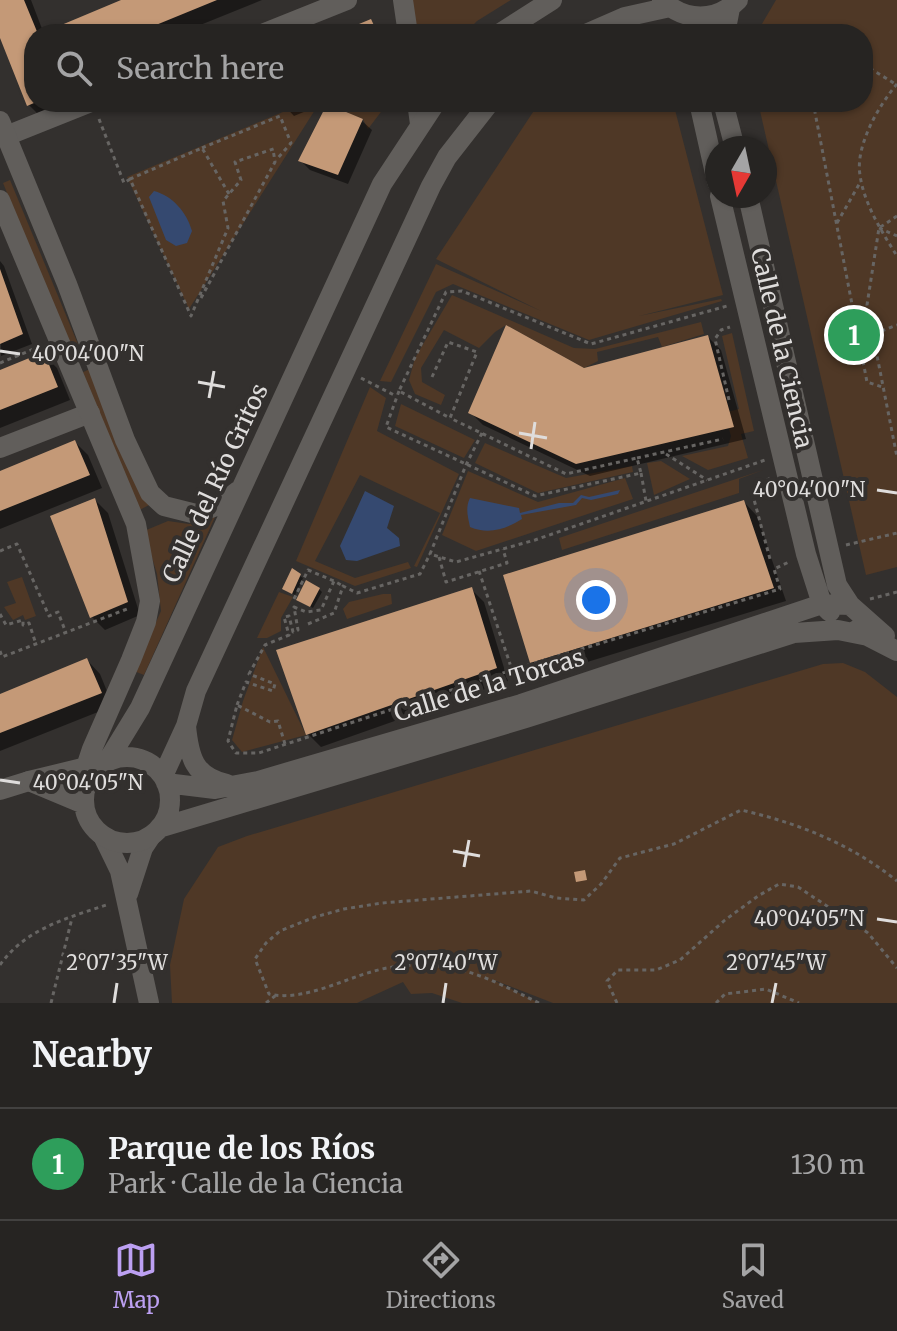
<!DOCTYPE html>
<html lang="en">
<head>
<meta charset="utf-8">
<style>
  :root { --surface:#262422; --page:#32302f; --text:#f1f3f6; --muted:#a4a4a5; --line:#424140; --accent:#bca0f2 }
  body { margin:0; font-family:Merriweather,serif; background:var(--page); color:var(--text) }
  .compass { position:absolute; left:705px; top:136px; width:72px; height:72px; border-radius:50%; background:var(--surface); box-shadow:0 2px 6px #0004; rotate:189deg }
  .you { position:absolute; left:596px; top:600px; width:28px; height:28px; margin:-20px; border:6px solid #fff; border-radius:50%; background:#1a73e8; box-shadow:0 0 0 12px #1a73e833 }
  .badge { display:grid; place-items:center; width:52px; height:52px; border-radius:50%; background:var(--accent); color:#fff; font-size:26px; font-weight:700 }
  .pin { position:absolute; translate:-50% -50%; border:4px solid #fff; box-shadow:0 2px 8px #0006 }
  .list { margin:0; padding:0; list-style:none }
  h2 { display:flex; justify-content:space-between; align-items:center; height:104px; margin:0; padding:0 32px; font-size:34px }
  h2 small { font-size:26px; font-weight:400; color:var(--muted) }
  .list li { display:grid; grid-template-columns:52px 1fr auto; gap:24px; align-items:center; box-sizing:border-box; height:112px; padding:0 32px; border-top:2px solid var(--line) }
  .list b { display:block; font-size:30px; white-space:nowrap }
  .list p { margin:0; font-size:26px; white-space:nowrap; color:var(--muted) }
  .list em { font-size:26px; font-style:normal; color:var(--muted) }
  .icon { flex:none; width:44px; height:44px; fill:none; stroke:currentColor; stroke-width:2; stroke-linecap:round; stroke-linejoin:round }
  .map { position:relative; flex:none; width:897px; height:1003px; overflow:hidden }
  .search { position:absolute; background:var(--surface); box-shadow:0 2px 6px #0004; left:24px; right:24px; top:24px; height:88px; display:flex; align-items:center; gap:20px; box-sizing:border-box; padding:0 28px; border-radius:32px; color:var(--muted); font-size:30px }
  .sheet { height:216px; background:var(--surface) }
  nav { display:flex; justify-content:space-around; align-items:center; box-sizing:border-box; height:112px; border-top:2px solid var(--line); background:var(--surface); font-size:22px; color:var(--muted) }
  nav a { display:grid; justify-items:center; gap:4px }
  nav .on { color:var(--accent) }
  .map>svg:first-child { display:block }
  .green { fill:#4f3826 }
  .water { fill:#354970 }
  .shadow { fill:#0007 }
  .building { fill:#c49977 }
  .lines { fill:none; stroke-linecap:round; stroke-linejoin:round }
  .path { stroke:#676563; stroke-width:3; stroke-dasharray:4 4; stroke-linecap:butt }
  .minor { stroke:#615e5b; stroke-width:20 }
  .tertiary { stroke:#615e5b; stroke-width:20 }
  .ticks { fill:none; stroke:#dfdddc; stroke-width:3 }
  .labels { text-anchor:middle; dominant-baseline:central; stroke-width:8; stroke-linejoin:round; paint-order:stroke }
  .street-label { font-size:24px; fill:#dfdddc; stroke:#33302e }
  .ticks-label { font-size:20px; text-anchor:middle; fill:#dfdddc; stroke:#33302e; stroke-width:8; stroke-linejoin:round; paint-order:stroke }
</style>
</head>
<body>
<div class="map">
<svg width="897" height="1003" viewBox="0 0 897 1003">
  <rect width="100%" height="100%" fill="#33302e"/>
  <path class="green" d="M412 0H511L477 21 464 34H418Z
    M776 0H897V567L866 575 758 102H863V34H756Z
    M307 102H320L189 309 127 177Z
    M350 102H386L387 104 368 129 363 119 348 113Z
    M544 102H673L723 295 639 316 721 299 722 301 589 340 453 284 436 292 391 382 380 381 436 264 541 311 436 259 537 106Z
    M10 180 80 349 72 352 3 183Z
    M452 295 574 348 595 349 701 322 704 334 662 347 658 337 597 352 598 361 584 368 506 325 495 332 479 348 444 330 421 368 422 382 445 395 441 405 415 394 409 380 415 358Z
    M732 333 754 431 741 434 748 458 708 470 682 456 728 446 731 436 724 413 739 409 722 336Z
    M90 369 149 505 136 512 81 373Z
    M370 387 386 398 377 431 459 474 417 567 414 566 440 513 360 475 315 561 355 578 408 562 411 568 355 586 296 561Z
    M401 404 475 440 464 458 395 426Z
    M485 443 566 478 632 466 633 472 538 493 475 463Z
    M661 461 690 479 654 495 647 463Z
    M763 470 739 479V493L562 550 559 538Z
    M468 471 538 502 625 478 633 499 476 551 442 535Z
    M215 517 144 675 134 671 161 611 157 574 144 531 168 521 189 524Z
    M22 577 36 616 25 620 23 615 13 620 4 607 16 603 7 582Z
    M279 592 293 597 281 618V631L267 638H257Z
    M383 594H391L392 604 347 619 343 609 349 602Z
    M263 647 306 735 242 752 232 740 243 701Z
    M843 663 865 672 897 697V1003H553L491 979 539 1003H462L432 993 411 994 403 982 357 1003H172L170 965 184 899 218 847 247 836 823 664Z"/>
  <path class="water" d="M154 191C173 196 187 213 192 231L187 243 176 246 166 240 149 197Z
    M620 490 618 494 591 500 582 498 576 505 521 515 522 519C506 529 489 535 470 527 468 517 465 508 470 498L519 508 520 513 559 503H573L581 495 589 497Z
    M365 491 394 506 387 528 399 538 400 546 357 561 346 560 340 546Z"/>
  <path class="shadow" d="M0 0H31L44 34H34V102H71L42 118 29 105 0 33Z
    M126 0H262L178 34H51Z
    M281 102H328L294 116Z
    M362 121 372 130 348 184 310 170 301 161Z
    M0 261 4 266 32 344 1 356Z
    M708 337 721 350 746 439 590 476 483 425 470 412 583 370Z
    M44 355 57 368 70 400 0 428V372Z
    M75 442 88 455 102 488 0 529V473Z
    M95 500 108 513 140 615 105 630 92 617Z
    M744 502 757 516 786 601 545 675 532 662Z
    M292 571 303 578 295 595 287 591Z
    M319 589 322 592 313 608 301 602Z
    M471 589 484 602 508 681 321 747 308 734Z
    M87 660 100 674 113 706 0 751V696Z"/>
  <path class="building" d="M0 0H24L38 34H34V103L27 106 0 38Z
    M121 0H217L134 34H49L47 31Z
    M371 19 378 34H335Z
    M327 104 363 119 338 175 298 161Z
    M0 269 23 334 0 344Z
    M506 325 584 368 708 335 734 427 576 464 468 413Z
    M44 352 58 387 0 410V370Z
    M75 440 90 475 0 511V471Z
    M95 498 128 602 90 618 50 516Z
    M744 500 774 588 530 663 503 575Z
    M292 568 301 574 292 594 282 589Z
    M306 580 320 588 310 607 296 600Z
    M472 587 497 668 306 735 276 650Z
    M87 658 102 693 0 733V694Z
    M585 870 587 880 576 882 574 872Z"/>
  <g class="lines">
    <path class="path" d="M863 64 897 85
      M897 84C879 105 855 146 860 175 864 204 882 232 897 256
      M813 102 867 382 885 388
      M99 119 124 183 130 179
      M202 148 280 116 291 143 276 160
      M229 194 202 148 130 179 191 316 228 228 223 201 241 180 235 162 276 148
      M897 216 879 228 867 305 897 457
      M837 223 861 181
      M879 228 897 236
      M201 298 275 162 273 149
      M874 334 897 325
      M0 363 41 346
      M432 377 448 342 477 352 450 418 399 391 446 292 462 291 591 344 727 306
      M361 378 396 396
      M399 391 386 427 535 496 641 473 637 458 566 474 450 418
      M729 400 715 339 721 330 730 327
      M482 433 466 465 430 554 456 562 535 540 765 460
      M666 454 707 480
      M637 458 723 439
      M641 473 646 501
      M770 478 752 492 770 559
      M846 545 897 533
      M0 551 17 544 49 616 58 612 66 633
      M439 557 446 582 507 563 503 549
      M479 571 512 670 780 589 774 569 789 562
      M294 599 308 570 334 581
      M870 599 897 592
      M0 614 6 625 23 620V625L29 623 36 644
      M308 624 334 613 343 586 357 593 420 574 430 554
      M0 651 2 657 127 609
      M237 705 246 682 273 691 275 684 249 674 265 645 289 635 284 617 289 616 293 632 298 630 294 607 306 612 321 610 334 581 343 586
      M285 744 278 721 270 722 237 705 228 741 236 753H259L512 670
      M0 965C26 928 68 918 109 904
      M51 1003 72 918
      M266 1003 275 996
      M539 1003C486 977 454 959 393 967 354 972 308 1003 269 994L255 959 266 943 280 931 315 917 344 909 382 903 531 891 556 898 584 900 601 884 620 858 674 844 741 810C798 823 851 844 897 881
      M617 1003 607 981 618 970H656L680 960 725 920 758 896 779 884 798 887 868 933 897 968
      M716 1003 725 994 766 989 799 1003"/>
    <path class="minor" d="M403 0 408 34
      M262 34 347 0
      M417 102 420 124
      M6 136 91 102
      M0 448 90 413
      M0 790 29 781
      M103 836 120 871 149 1003
      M128 894 143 848 151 836"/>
    <path class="tertiary" d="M662 0C685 22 716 22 738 0
      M499 34 552 0
      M586 34 625 17 670 7
      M725 34 730 8
      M699 102 717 182
      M723 102 735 148
      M0 121 67 284 125 440 150 493 164 506 196 514 221 504 238 491
      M720 196 806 554 822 604 830 612
      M748 196 837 585 850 605 885 636
      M0 200 136 524 150 601 146 622 131 660 92 749 86 767V786
      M856 630 897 651
      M186 726C189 757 194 777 227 784
      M84 800a43 43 0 1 1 86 0a43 43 0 1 1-86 0Z
      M163 776 186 726 196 691 431 186 447 157 490 102
      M29 781 107 762 140 708 382 184 436 102
      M29 781 84 804
      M166 783 215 789 258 781 521 704 822 604 850 605
      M159 828 526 718 794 633 838 630 868 636"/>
  </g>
  <path class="ticks" d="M0 351 20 354M198 382 225 387M209 398 214 371M519 433 547 438M531 449 535 422M877 490 897 493M0 780 20 783M453 851 480 856M464 867 469 840M877 919 897 922M114 1003 117 983M443 1003 446 983M772 1003 776 983"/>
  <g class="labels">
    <g class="street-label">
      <text transform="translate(782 348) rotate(77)">Calle de la Ciencia</text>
      <text transform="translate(215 483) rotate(-65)">Calle del Río Gritos</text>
      <text transform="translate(489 685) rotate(-17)">Calle de la Torcas</text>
    </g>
  </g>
  <g class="ticks-label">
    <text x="88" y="361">40°04'00"N</text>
    <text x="809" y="497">40°04'00"N</text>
    <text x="88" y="790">40°04'05"N</text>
    <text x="809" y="926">40°04'05"N</text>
    <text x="117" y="970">2°07'35"W</text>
    <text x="446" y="970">2°07'40"W</text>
    <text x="776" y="970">2°07'45"W</text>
  </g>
</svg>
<svg class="compass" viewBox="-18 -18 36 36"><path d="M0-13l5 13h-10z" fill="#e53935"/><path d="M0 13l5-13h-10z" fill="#a4a4a5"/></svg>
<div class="you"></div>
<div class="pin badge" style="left:854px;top:335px;background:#2e9e5b">1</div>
<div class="search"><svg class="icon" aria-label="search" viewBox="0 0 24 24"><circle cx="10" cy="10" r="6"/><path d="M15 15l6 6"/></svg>Search here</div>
</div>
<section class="sheet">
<h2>Nearby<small></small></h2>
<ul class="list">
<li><span class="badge" style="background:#2e9e5b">1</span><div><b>Parque de los Ríos</b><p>Park · Calle de la Ciencia</p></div><em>130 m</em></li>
</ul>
</section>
<nav>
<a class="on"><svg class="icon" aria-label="map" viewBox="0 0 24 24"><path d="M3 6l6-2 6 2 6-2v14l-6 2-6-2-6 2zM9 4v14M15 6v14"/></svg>Map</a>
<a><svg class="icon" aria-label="directions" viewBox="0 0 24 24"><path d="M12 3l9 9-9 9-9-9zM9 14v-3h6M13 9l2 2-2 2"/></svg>Directions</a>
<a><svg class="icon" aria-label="saved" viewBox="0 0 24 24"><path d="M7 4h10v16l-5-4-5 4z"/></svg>Saved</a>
</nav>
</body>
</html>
